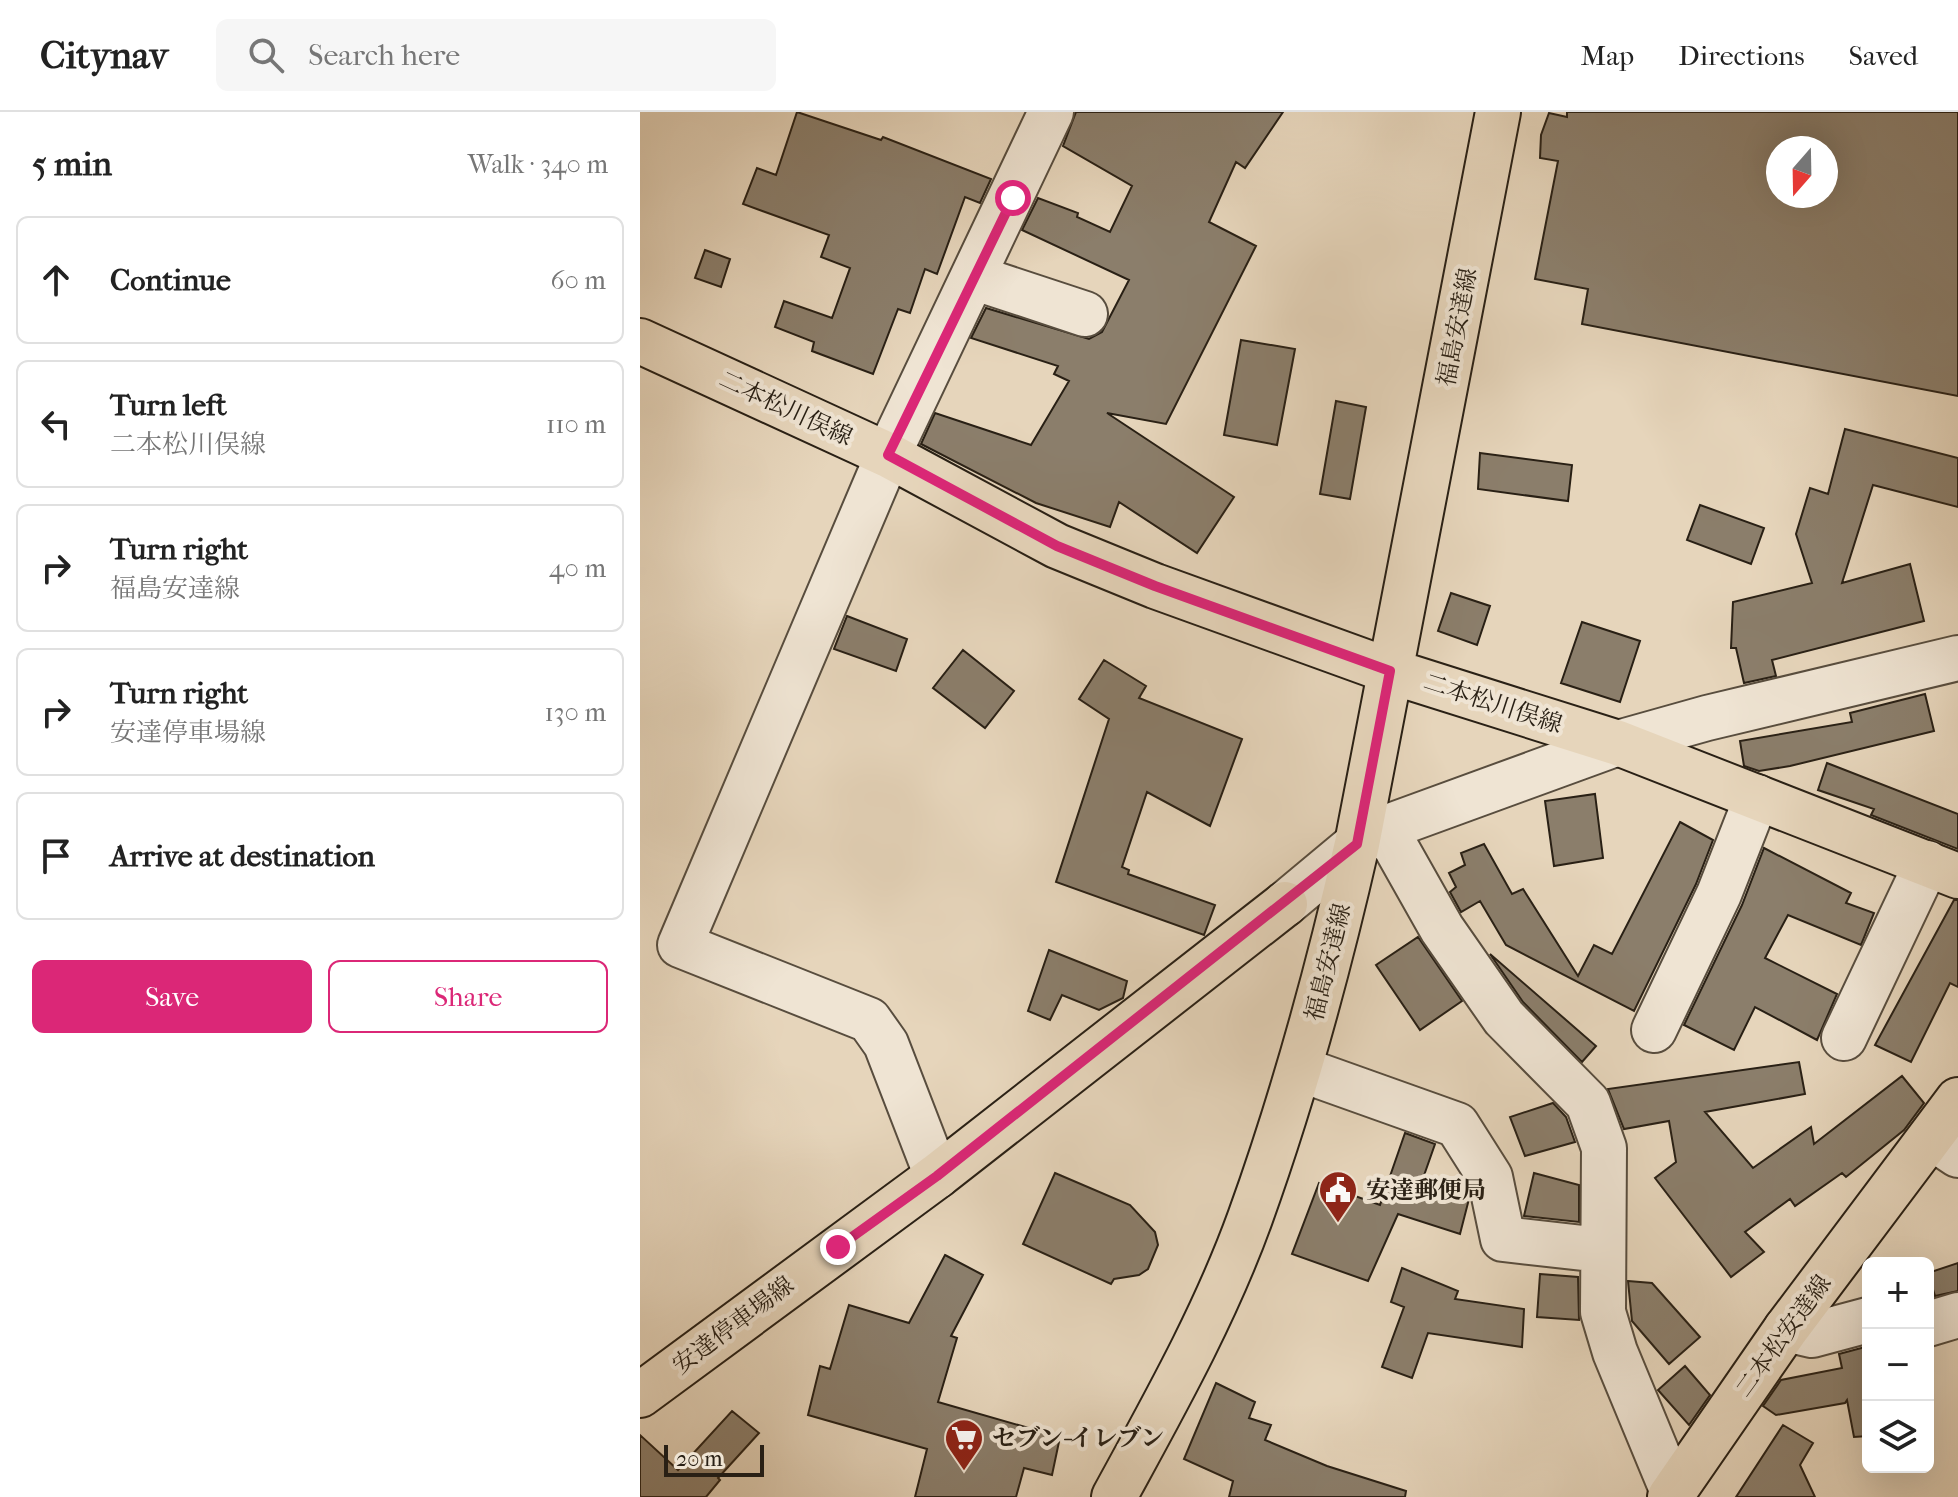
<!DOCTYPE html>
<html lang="en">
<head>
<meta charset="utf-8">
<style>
  :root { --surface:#fff; --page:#f6f6f6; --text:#222; --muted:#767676; --line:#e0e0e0; --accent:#db2777 }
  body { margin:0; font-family:"IM FELL French Canon","Noto Serif JP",serif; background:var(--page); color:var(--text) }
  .controls { position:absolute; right:24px; bottom:24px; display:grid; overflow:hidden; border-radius:12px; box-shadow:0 8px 32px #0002 }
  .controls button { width:72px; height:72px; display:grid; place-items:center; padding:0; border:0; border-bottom:2px solid var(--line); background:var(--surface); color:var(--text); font:40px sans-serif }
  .compass { position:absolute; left:1126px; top:24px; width:72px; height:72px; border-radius:50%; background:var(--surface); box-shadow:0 8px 32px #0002; rotate:200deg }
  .scale { position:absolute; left:24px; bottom:20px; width:100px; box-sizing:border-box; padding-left:8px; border:4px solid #292015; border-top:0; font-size:22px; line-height:28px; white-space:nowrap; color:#292015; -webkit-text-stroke:6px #efe4d3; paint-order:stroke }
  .stop { position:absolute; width:24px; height:24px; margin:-18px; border:6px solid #db2777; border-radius:50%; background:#fff }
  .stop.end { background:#db2777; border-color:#fff; box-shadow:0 2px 8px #0008 }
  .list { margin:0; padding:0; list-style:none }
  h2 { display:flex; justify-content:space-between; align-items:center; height:104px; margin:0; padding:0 32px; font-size:34px }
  h2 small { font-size:26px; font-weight:400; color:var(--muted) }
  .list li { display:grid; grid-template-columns:52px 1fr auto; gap:24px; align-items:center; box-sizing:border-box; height:128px; margin:0 16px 16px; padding:0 16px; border:2px solid var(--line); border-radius:12px }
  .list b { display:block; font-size:30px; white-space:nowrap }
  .list p { margin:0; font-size:26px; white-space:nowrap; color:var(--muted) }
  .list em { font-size:26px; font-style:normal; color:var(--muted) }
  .actions { display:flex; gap:16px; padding:24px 32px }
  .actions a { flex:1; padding:18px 0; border:2px solid var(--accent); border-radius:12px; text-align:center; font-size:28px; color:var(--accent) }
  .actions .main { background:var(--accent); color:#fff }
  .icon { flex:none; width:44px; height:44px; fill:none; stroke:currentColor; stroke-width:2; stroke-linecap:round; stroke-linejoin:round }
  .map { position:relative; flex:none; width:1318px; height:1385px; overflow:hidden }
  header { display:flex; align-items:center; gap:48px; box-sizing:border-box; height:112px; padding:0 40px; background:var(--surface); border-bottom:2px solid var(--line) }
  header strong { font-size:38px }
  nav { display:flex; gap:44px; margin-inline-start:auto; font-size:28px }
  .search { width:560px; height:72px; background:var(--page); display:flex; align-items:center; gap:20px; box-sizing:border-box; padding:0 28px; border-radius:12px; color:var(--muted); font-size:30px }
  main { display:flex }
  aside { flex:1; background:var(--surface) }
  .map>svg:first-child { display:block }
  .building { fill:#8b7e6b; stroke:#292015; stroke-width:2; fill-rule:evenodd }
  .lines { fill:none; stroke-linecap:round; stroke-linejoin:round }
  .minor-casing { stroke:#584d3e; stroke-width:48 }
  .major-casing { stroke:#292015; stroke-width:48 }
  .minor { stroke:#efe4d3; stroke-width:44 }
  .major { stroke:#e6d5bb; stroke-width:44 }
  .route { stroke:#db2777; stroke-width:10 }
  .labels { text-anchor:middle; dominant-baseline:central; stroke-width:8; stroke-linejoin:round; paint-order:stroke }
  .street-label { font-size:24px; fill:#292015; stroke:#efe4d3 }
  .poi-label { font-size:24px; font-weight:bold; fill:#292015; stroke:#efe4d3; text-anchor:start }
</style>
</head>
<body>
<header>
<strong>Citynav</strong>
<div class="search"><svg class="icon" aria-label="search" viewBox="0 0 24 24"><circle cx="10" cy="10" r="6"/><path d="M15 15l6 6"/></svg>Search here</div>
<nav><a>Map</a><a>Directions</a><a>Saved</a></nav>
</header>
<main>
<aside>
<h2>5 min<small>Walk · 340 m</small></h2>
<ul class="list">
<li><svg class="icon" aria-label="ahead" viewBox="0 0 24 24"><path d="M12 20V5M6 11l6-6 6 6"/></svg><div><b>Continue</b></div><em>60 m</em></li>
<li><svg class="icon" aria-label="left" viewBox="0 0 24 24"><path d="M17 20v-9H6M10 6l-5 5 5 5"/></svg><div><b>Turn left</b><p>二本松川俣線</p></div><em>110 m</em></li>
<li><svg class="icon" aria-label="right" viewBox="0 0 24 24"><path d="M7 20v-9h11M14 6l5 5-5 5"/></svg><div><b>Turn right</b><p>福島安達線</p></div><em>40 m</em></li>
<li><svg class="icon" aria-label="right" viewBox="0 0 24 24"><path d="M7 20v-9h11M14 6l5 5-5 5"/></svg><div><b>Turn right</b><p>安達停車場線</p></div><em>130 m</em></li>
<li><svg class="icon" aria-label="arrive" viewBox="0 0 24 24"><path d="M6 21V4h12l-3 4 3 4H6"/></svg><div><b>Arrive at destination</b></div></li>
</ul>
<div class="actions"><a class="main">Save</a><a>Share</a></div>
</aside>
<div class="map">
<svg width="1318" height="1385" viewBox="0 0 1318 1385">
  <rect width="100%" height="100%" fill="#e6d5bb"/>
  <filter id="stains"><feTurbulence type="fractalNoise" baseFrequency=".0025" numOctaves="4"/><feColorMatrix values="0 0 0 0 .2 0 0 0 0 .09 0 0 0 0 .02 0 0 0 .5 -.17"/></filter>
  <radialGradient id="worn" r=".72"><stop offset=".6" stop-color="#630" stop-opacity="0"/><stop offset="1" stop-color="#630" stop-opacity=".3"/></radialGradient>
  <path class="building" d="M157 0 241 28 243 25 351 67 340 91 325 85 297 162 285 157 270 201 258 197 233 262 172 239 174 230 135 215 144 189 192 206 210 156 181 145 189 123 103 92 117 56 136 63Z
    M436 0H643L605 56 596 50 569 110 616 134 526 312 467 301 594 385 557 441 479 390 470 415 396 391 281 332 295 301 391 333 429 269 414 262 418 254 331 226 346 196 449 227 462 220 489 168 382 118 398 86 438 101 437 105 470 120 492 74 423 34Z
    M927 0H1318V284L942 212 948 177 895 167 918 49 900 46 901 23 909 1 927 5ZM1138 36H1186V84H1138Z
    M65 138 90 147 81 175 55 166Z
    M601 228 655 237 637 333 584 323Z
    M696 289 726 295 710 387 680 382Z
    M1205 317 1318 346V395L1233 373 1202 471 1270 452 1284 509 1132 548 1136 564 1104 571 1096 536H1091L1093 490 1172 471 1156 422 1170 376 1188 382Z
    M840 341 932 353 928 389 838 377Z
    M1060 393 1124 416 1111 452 1047 428Z
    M811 481 850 494 837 533 798 519Z
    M207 504 267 527 256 559 194 537Z
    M942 510 1000 529 980 590 921 571Z
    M323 538 374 579 345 616 293 576Z
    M464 548 506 574 499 586 602 627 570 714 507 680 482 755 489 758 488 762 575 793 564 823 416 770 469 607 439 587Z
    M1285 582 1294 619 1150 654 1119 659 1104 654 1100 629 1212 610 1210 601Z
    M1187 651 1318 702V737L1231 703 1234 697 1178 678Z
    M955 682 963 746 914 754 905 689Z
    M1040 710 1073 728 1056 772 994 899 866 833 840 789 821 800 810 780 816 775 809 761 825 753 821 741 844 732 872 782 883 777 938 864 954 833 972 842Z
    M1124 736 1211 781 1206 791 1234 801 1221 833 1148 803 1125 846 1197 882 1177 928 1115 895 1094 938 1044 913 1102 793Z
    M1314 788H1318V875L1310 871 1271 950 1235 933Z
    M778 825 822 889 780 918 736 853Z
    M409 838 487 869 483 886 459 898 422 883 410 908 388 899Z
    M850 842 956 934 942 950 883 890Z
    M1159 950 1165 982 1065 1000 1113 1056 1171 1015 1174 1032 1262 964 1284 991 1264 1018 1206 1065 1202 1061 1155 1094 1150 1087 1105 1120 1124 1140 1091 1165 1015 1066 1036 1050 1029 1009 984 1017 968 977Z
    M913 991 926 1005 935 1030 885 1044 870 1005Z
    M765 1021 795 1032 781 1072 829 1087 820 1122 758 1102 728 1169 652 1142 679 1071 740 1093Z
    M415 1061 490 1093 515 1120 518 1133 508 1157 499 1163 474 1167 471 1172 383 1132Z
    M894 1061 939 1073V1110L884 1104Z
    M305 1143 343 1163 311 1224 317 1226 298 1290 420 1325 412 1363 384 1356 376 1385H275L287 1337 168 1303 180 1254 190 1257 209 1193 269 1211Z
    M1318 1151V1179L1295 1184 1288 1161Z
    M762 1156 818 1179 815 1187 884 1197 882 1235 788 1221 772 1266 742 1255 764 1195 751 1190Z
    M900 1162 938 1165 939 1208 897 1205Z
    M988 1169 1012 1171 1060 1225 1029 1252 992 1209Z
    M1225 1235 1228 1324 1214 1325 1207 1288 1205 1291 1136 1303 1123 1294 1141 1268 1202 1256 1199 1242Z
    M1045 1254 1070 1283 1049 1313 1018 1278Z
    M576 1271 615 1290 609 1306 631 1313 625 1328 687 1354 766 1379 765 1385H589L593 1369 544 1347Z
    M92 1299 119 1321 78 1366 80 1368 66 1385H0V1323L38 1358Z
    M1143 1313 1173 1331 1160 1353 1175 1385H1096Z"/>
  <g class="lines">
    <g class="minor-casing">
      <path id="minor" d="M333 165 445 202
        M745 716 802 817 864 906 948 991 964 1036 963 1200 975 1240 1033 1380
        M645 792 717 732 745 716 978 631 1067 606 1318 546
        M1014 918 1079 782 1117 685
        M1204 926 1287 751
        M660 957 817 1013 850 1065 863 1127 961 1138
        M1291 1025 1318 1043
        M297 1064 246 932 229 908 40 833 248 343 411 0
        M1288 1212 1318 1203
        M1146 1217 1172 1223 1228 1208"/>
    </g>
    <g class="major-casing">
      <path id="major" d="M0 229 248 343 417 434 515 474 750 559 978 631 1318 764
        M0 1283 297 1064 645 792
        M474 1385C523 1295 575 1203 610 1106 654 984 688 859 717 732L858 0
        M1030 1385 1146 1217 1318 988"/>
    </g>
    <use href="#minor" class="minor"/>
    <use href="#major" class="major"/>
  </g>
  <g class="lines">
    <path class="route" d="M198 1135 297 1064 717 732 750 559 515 474 417 434 248 343 373 86"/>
  </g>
  <defs>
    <g id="civic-pin" transform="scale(2)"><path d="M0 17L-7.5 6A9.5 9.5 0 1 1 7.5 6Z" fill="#8f2418" stroke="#efe4d3"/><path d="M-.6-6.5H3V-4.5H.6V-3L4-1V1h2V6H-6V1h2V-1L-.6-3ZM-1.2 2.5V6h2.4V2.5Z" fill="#fff"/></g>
    <g id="supermarket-pin" transform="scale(2)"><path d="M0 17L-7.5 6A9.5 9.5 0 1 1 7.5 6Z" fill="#8f2418" stroke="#efe4d3"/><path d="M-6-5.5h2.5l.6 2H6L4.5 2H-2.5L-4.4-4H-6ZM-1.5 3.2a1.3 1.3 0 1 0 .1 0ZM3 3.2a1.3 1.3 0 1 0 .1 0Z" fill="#fff"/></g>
  </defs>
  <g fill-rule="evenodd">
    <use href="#civic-pin" x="698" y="1078"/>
    <use href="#supermarket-pin" x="324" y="1326"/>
  </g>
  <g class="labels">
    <g class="street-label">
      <text transform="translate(817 215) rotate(-79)">福島安達線</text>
      <text transform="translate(146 296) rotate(25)">二本松川俣線</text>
      <text transform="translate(853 591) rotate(18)">二本松川俣線</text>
      <text transform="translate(688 850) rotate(-76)">福島安達線</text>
      <text transform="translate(93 1213) rotate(-37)">安達停車場線</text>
      <text transform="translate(1143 1224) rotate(-54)">二本松安達線</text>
    </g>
    <g class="poi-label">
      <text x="726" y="1078">安達郵便局</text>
      <text x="352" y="1326">セブン-イレブン</text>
    </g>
  </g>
  <rect width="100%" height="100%" filter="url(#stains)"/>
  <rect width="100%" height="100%" fill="url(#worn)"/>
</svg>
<div class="controls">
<button>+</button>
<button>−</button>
<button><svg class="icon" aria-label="layers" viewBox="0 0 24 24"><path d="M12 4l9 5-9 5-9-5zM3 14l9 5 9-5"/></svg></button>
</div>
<svg class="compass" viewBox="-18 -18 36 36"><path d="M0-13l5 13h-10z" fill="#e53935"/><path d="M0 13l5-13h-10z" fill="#767676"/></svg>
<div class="scale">20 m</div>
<div class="stop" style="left:373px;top:86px"></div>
<div class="stop end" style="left:198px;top:1135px"></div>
</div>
</main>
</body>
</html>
